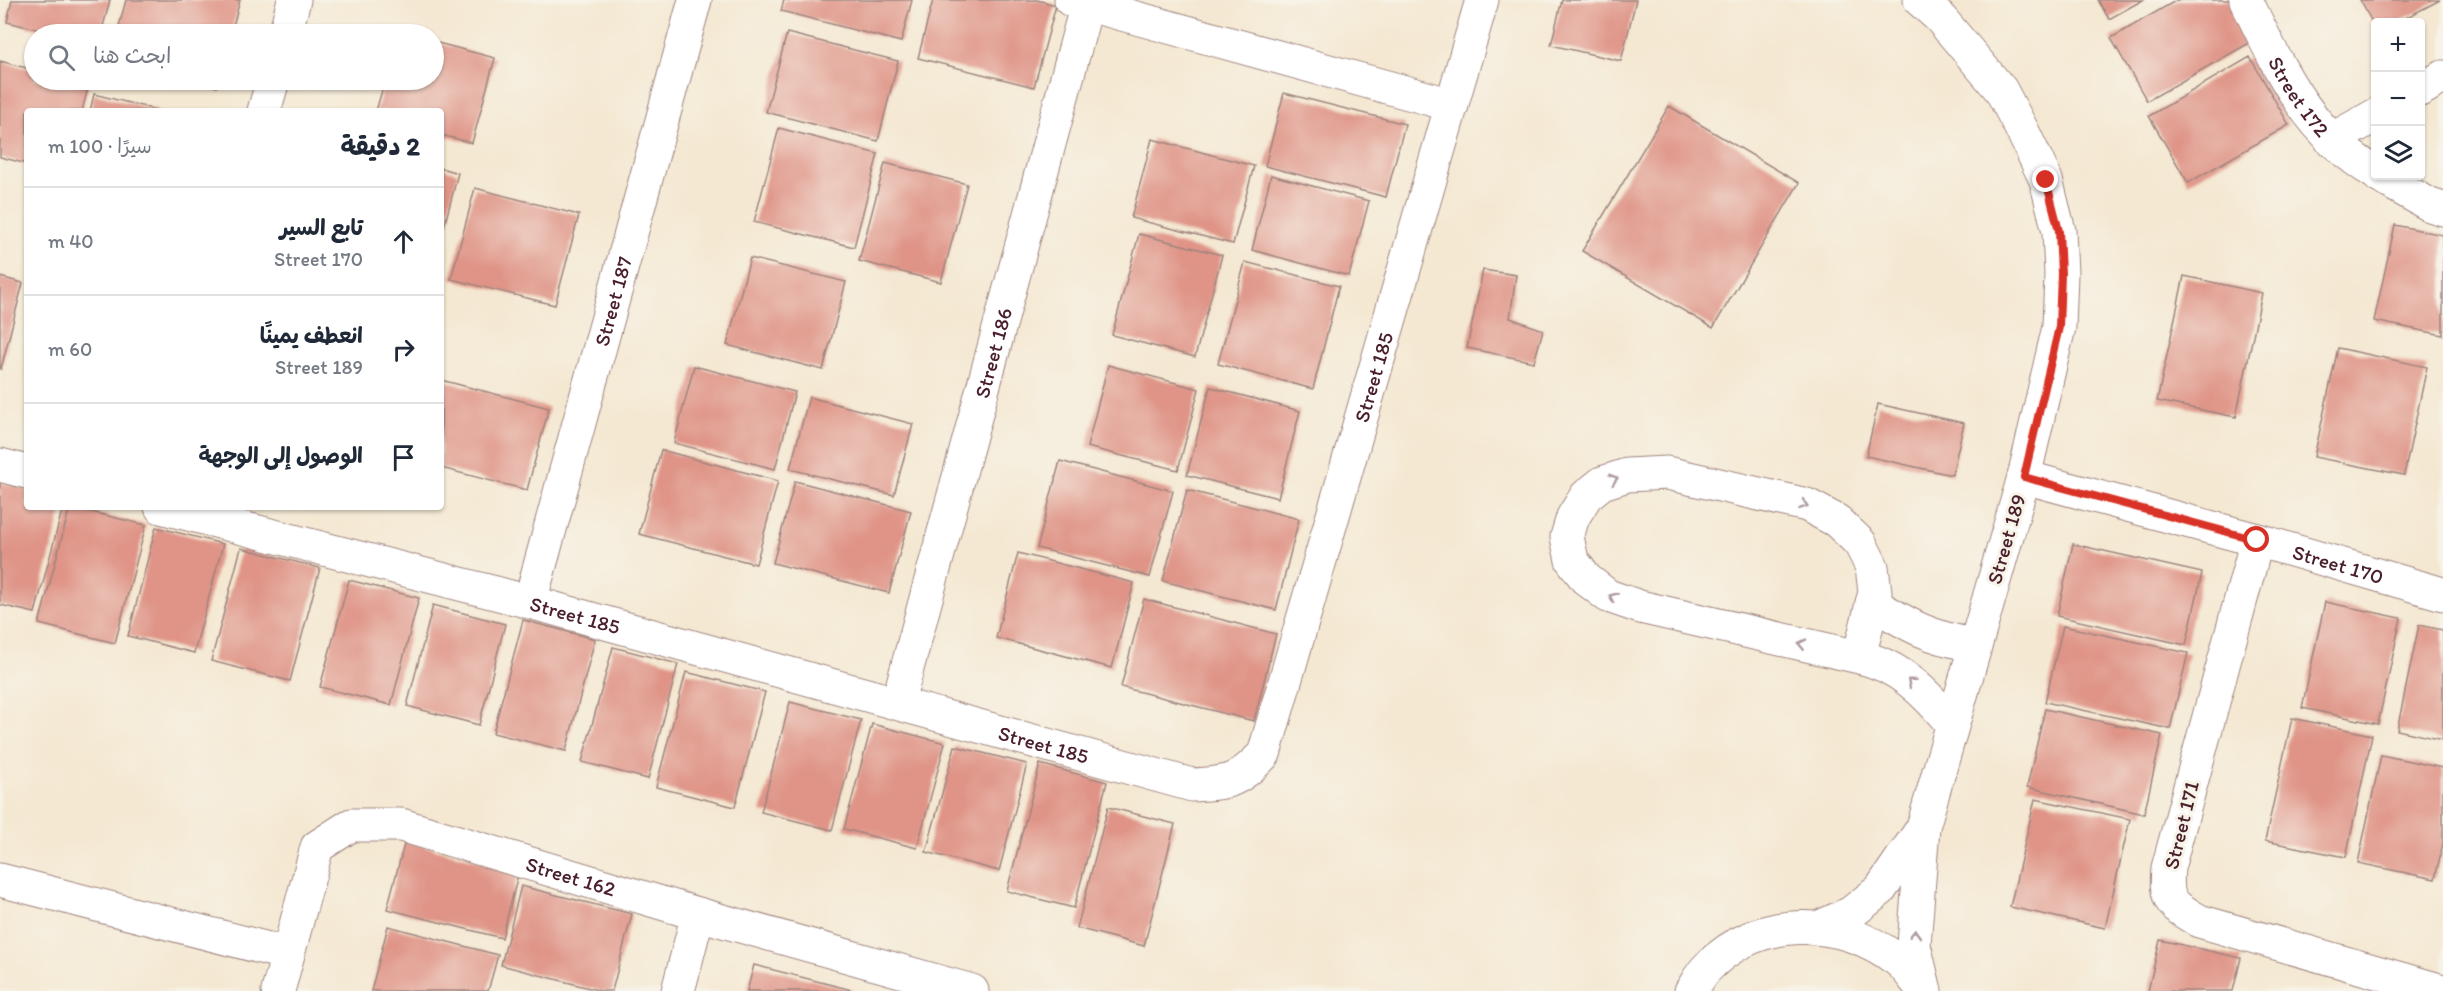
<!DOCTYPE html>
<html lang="ar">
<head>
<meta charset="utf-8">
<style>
  :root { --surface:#fff; --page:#f6f6f7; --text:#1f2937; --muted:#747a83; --line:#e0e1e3 }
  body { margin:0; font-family:Itim,"Playpen Sans Arabic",sans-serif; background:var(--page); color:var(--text); direction:rtl }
  .controls { position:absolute; right:18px; top:18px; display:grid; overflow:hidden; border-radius:6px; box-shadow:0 2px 4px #0004 }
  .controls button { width:54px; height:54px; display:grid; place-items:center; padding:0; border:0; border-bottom:2px solid var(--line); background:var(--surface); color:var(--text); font:30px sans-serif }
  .stop { position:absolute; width:18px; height:18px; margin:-14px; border:4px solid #d93025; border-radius:50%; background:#fff }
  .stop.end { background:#d93025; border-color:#fff; box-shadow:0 2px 6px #0008 }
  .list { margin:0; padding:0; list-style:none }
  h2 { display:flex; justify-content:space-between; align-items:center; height:78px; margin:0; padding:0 24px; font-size:26px }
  h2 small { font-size:20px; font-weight:400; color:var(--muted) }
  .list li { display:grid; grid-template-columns:39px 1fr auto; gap:18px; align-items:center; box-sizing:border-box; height:108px; padding:0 24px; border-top:2px solid var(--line) }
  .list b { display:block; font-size:22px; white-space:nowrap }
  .list p { margin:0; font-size:20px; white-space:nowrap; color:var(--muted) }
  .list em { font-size:20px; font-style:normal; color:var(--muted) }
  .icon { flex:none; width:33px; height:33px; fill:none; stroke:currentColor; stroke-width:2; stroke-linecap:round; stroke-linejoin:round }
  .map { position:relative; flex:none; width:2443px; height:991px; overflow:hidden; direction:ltr }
  .search { position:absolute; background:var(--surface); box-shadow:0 2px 4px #0004; left:24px; top:24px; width:420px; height:66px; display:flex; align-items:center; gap:15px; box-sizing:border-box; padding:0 21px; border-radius:33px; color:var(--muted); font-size:22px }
  .panel { position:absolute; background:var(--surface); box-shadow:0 2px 4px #0004; left:24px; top:108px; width:420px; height:402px; border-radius:6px; direction:rtl }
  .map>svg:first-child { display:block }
  .building { fill:#df9487 }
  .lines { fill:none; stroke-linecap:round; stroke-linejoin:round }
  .minor-casing { stroke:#9f847e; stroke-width:35 }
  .minor { stroke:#fff; stroke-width:33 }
  .oneway { stroke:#ae9aa0 }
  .route { stroke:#d93025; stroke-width:8 }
  .labels { text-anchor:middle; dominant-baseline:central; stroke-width:6; stroke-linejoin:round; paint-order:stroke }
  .street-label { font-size:21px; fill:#4a1f2b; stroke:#f7f3e8 }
</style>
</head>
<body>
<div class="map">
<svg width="2443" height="991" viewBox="0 0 2443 991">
  <rect width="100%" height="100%" fill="#f7f3e8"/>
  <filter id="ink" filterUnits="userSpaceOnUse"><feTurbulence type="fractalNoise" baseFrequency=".0167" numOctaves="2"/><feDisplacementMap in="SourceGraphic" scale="12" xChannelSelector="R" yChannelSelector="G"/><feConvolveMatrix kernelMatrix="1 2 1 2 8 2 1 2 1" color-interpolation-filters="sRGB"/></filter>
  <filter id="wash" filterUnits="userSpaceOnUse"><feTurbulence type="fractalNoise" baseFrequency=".008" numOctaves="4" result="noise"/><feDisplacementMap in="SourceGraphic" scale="24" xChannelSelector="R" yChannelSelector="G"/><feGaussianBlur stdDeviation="1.35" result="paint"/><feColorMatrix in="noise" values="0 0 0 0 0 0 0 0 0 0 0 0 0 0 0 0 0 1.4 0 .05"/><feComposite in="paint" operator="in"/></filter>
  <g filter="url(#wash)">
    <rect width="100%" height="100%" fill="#f4e8d2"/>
    <g id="blocks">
      <path class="building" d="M12 0H110L101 34H57L7 22Z
        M126 0H240L231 34H117Z
        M784 0H912L901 42 781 11Z
        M933 0H1037L1056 5 1034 87 918 58Z
        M1562 0H1636L1621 61 1551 45Z
        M2098 0H2143L2109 19Z
        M2177 0H2229L2253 41 2147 101 2111 38Z
        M2360 0H2440L2398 22H2376V29Z
        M787 33 898 61 878 141 766 112Z
        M434 42 495 58 472 143 441 135V111H376L385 80H434Z
        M2250 57 2289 125 2188 183 2149 116Z
        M0 61 34 70V80H71L89 84 82 111H27V164L0 157Z
        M191 80H219L217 87Z
        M1284 93 1405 124 1386 197 1265 166Z
        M94 94 157 110V111H90Z
        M1669 106 1799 183 1713 328 1582 251Z
        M779 128 878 154 854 247 754 222Z
        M1152 139 1254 166 1233 244 1131 218Z
        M885 163 967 184 941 282 859 261Z
        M441 168 458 173 442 235 441 234Z
        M1271 175 1369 201 1349 276 1252 250Z
        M475 188 579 215 555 305 451 279Z
        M2395 225 2443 235V335L2374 321Z
        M1139 234 1222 255 1195 357 1112 335Z
        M750 258 846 282 823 370 727 345Z
        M1245 262 1339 286 1313 389 1218 364Z
        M1483 270 1516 275 1510 318 1543 330 1534 362 1467 348Z
        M2184 276 2262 293 2236 417 2157 401Z
        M0 277 23 283 1 369 0 368Z
        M2338 348 2427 367 2404 475 2314 457Z
        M1108 365 1199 389 1178 470 1087 447Z
        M694 366 795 392 775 469 674 443Z
        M441 380 549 408 527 490 441 468Z
        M1210 387 1300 411 1278 498 1187 475Z
        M809 397 913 424 894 495 790 469Z
        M1878 404 1964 423 1952 475 1866 456Z
        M661 450 778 481 756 564 639 534Z
        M1060 461 1173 491 1150 577 1037 548Z
        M795 481 911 511 889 593 773 563Z
        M0 482 27 489V507H63L35 613 0 605Z
        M1187 490 1299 519 1276 610 1163 581Z
        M70 507 146 525 115 643 39 624Z
        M156 527 223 544 194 653 128 636Z
        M2073 544 2202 573 2186 645 2057 616Z
        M241 548 320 568 290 681 211 661Z
        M1018 553 1134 583 1112 668 996 638Z
        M349 580 419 598 391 705 320 687Z
        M1144 599 1276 634 1254 721 1121 687Z
        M2325 602 2401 618 2378 724 2302 708Z
        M433 605 505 624 479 725 407 706Z
        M523 620 595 639 566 751 493 733Z
        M2419 625 2443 630V740L2397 730Z
        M2063 626 2188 653 2170 729 2045 702Z
        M613 647 678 664 648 779 582 762Z
        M686 672 765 692 735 807 656 787Z
        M790 702 861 720 832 830 761 812Z
        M2045 709 2162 735 2144 814 2027 787Z
        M2292 718 2372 735 2346 857 2265 841Z
        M872 724 945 743 917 848 844 829Z
        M955 746 1027 764 999 871 926 852Z
        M2381 755 2443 768V843L2435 879 2358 863Z
        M1040 764 1107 782 1074 908 1007 891Z
        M2035 799 2130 819 2105 928 2010 907Z
        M1108 807 1175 824 1144 946 1077 928Z
        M405 841 519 871 502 938 387 909Z
        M521 886 632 914 612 991H601L501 965Z
        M388 926 498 955 488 991H371Z
        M2160 940 2241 958 2233 991H2148Z
        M754 965 852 990V991H747Z"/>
    </g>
  </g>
  <g filter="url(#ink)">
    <use href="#blocks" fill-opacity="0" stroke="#9f847e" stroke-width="1.5"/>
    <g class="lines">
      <g class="minor-casing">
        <g id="minor">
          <path d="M1071 0 1452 105"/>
          <path d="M1920 0 1940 18 2001 90 2023 132 2046 180 2059 231 2061 274 2059 327 2024 477 1923 827 1914 945 1925 991"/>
          <path id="s1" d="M2246 0C2279 68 2307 133 2376 173"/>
          <path d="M285 34 294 0"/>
          <path d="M2420 90 2443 77"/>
          <path d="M264 111 273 80"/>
          <path d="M2331 140 2376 115"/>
          <path d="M2379 176 2430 205 2443 209"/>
          <path d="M0 465 27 472"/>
          <path id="s2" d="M2024 477 2257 540 2443 594"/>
          <path id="s3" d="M161 507 530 602 1192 785C1230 783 1237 782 1264 754L1482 0"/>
          <path d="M2257 540 2168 868C2165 902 2171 904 2199 921L2443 991"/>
          <path id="s4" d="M530 602 695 0"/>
          <path d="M1872 603C1910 626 1930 638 1975 645"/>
          <path d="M1859 657 1875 592 1872 567 1860 543 1837 521 1807 505 1667 473 1627 475 1602 483 1586 496 1573 517 1567 537 1572 560 1586 579 1608 596 1640 607 1859 657C1899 665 1927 694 1952 724"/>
          <path id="s5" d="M898 702 1087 4"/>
          <path d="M0 880 288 954"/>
          <path d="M1820 927 1851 913 1880 890 1922 829"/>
          <path id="s6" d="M278 991 317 847 351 825H401L698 914 972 991"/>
          <path d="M678 991 698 914"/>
          <path d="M1691 991C1696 984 1700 975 1707 968 1758 915 1839 916 1896 959 1906 966 1915 980 1923 990"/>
        </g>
      </g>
      <use href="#minor" class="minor"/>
    </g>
    <defs><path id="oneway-chevron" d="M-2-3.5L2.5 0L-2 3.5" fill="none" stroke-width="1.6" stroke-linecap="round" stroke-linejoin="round" transform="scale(1.5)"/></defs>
    <g class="oneway">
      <use href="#oneway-chevron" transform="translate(1614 479) rotate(-17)"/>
      <use href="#oneway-chevron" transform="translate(1804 505) rotate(19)"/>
      <use href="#oneway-chevron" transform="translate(1613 597) rotate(-155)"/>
      <use href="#oneway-chevron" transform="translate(1802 644) rotate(-167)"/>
      <use href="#oneway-chevron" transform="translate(1911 682) rotate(-140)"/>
      <use href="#oneway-chevron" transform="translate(1915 934) rotate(-88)"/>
    </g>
  </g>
  <g class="lines" filter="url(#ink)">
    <path class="route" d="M2046 180 2059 231 2061 274 2059 327 2024 477 2257 540"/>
  </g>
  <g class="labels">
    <g class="street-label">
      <text stroke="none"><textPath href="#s1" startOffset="110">Street 172</textPath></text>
      <text stroke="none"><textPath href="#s4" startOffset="312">Street 187</textPath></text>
      <text stroke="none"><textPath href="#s5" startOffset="362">Street 186</textPath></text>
      <text stroke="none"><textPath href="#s3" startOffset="1542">Street 185</textPath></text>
      <text transform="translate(2006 539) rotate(-74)">Street 189</text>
      <text stroke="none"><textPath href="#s2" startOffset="326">Street 170</textPath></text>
      <text stroke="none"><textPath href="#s3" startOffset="428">Street 185</textPath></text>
      <text stroke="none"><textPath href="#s3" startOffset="914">Street 185</textPath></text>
      <text transform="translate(2181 825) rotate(-76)">Street 171</text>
      <text stroke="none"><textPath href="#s6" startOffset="417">Street 162</textPath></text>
    </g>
  </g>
</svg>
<div class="controls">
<button>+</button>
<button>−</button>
<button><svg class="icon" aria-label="layers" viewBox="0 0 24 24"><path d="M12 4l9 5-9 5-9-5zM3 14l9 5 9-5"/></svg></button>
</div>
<div class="stop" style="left:2257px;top:540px"></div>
<div class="stop end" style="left:2046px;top:180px"></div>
<div class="search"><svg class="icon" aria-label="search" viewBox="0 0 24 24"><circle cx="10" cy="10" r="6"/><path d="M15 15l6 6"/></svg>ابحث هنا</div>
<section class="panel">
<h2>2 دقيقة<small>سيرًا · 100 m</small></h2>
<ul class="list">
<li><svg class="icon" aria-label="ahead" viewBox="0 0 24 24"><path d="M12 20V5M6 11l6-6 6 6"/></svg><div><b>تابع السير</b><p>Street 170</p></div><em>40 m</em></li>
<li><svg class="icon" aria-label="right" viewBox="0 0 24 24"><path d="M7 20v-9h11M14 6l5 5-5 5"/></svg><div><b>انعطف يمينًا</b><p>Street 189</p></div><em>60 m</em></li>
<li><svg class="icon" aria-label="arrive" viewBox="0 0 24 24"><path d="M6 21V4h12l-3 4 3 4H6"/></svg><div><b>الوصول إلى الوجهة</b></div></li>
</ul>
</section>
</div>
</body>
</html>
